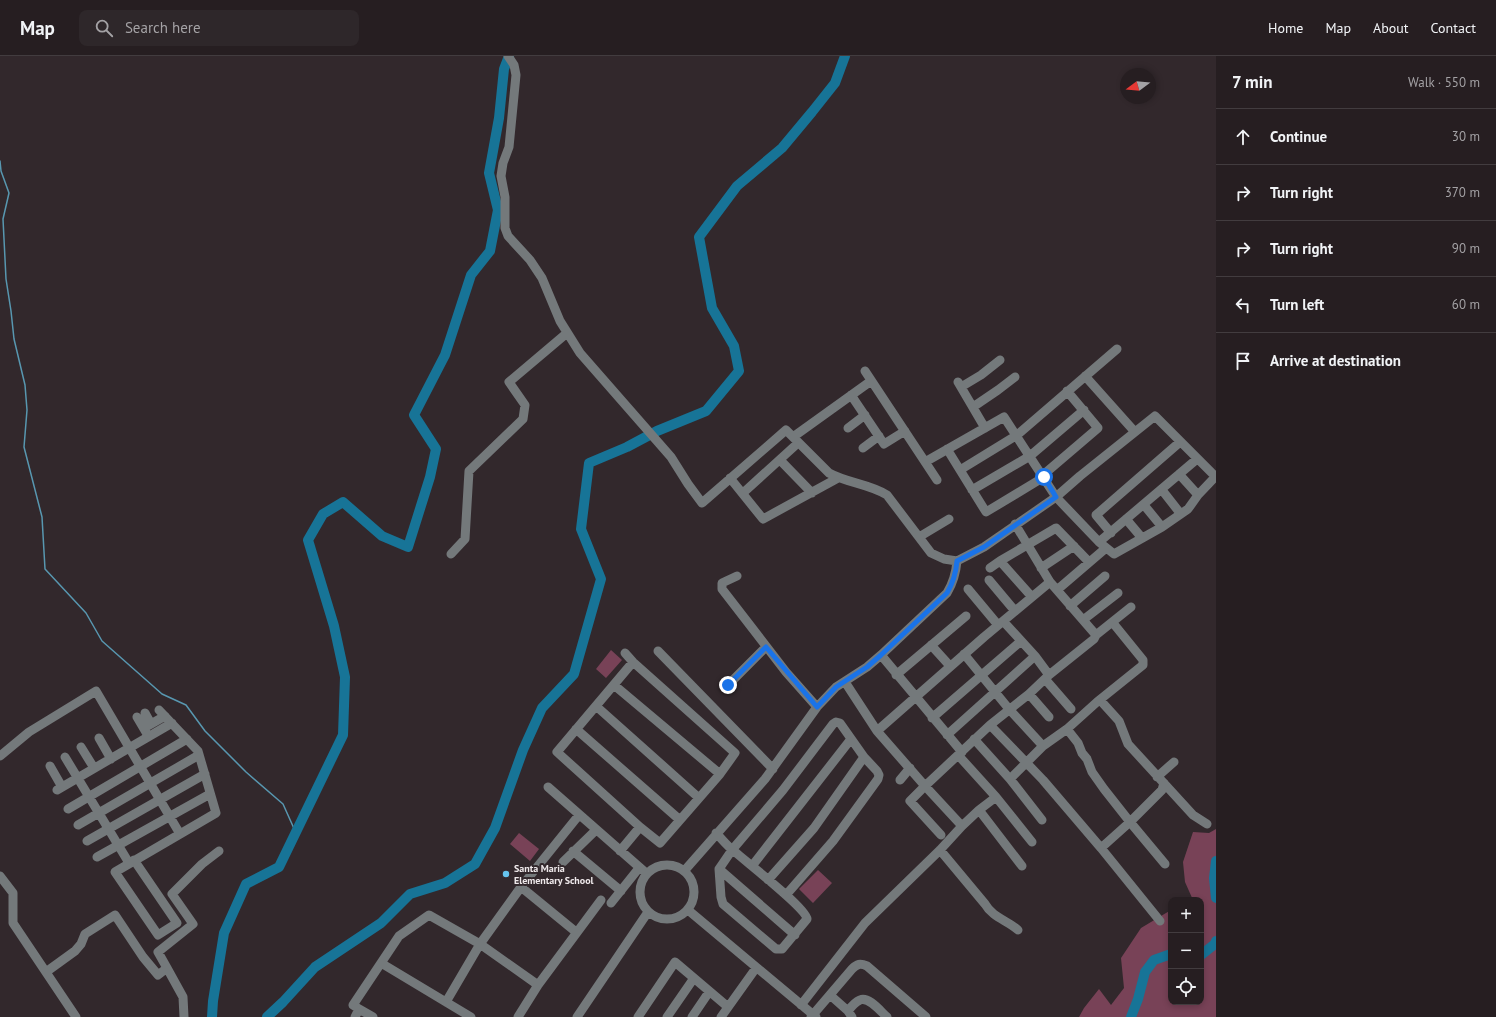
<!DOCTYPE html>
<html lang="en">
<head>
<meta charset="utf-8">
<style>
  :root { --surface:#261e21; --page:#2e272a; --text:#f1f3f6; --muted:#a4a2a5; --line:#423c3f }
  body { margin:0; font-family:"PT Sans",sans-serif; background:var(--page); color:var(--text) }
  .controls { position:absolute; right:12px; bottom:12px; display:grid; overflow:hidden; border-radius:8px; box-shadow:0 2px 6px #0003 }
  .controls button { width:36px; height:36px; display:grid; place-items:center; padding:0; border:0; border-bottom:1px solid var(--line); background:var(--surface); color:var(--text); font:20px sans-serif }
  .compass { position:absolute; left:1120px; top:12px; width:36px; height:36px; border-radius:50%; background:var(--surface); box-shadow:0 2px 6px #0003; rotate:254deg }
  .stop { position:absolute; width:12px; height:12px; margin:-9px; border:3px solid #1a73e8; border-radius:50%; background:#fff }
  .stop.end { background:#1a73e8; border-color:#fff; box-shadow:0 1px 4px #0008 }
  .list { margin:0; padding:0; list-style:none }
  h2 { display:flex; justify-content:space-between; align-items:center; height:52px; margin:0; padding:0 16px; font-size:17px }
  h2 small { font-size:13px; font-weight:400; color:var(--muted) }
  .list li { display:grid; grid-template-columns:26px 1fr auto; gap:12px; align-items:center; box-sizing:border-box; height:56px; padding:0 16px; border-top:1px solid var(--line) }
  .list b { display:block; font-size:15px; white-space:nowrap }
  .list em { font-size:13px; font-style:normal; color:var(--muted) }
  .icon { flex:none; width:22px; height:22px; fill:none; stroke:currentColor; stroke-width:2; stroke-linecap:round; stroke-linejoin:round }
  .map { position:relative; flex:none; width:1216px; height:961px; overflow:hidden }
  header { display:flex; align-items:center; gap:24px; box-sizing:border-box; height:56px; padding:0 20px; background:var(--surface); border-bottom:1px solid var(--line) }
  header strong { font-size:19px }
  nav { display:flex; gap:22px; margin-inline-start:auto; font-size:14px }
  .search { width:280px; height:36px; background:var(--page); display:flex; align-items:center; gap:10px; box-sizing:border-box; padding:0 14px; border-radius:8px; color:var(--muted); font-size:15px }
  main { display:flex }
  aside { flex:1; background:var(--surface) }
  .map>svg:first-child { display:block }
  .green { fill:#784257 }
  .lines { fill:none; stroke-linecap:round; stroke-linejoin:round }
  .stream { stroke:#5897b0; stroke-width:1.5 }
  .river { stroke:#177497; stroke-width:10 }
  .minor { stroke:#74797b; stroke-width:9 }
  .route { stroke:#1a73e8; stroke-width:5 }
  .poi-dot { fill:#66c4ef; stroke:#32282c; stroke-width:1.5 }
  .labels { text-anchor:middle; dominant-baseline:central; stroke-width:4; stroke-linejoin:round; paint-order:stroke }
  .poi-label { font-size:10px; font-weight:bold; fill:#efe9eb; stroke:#32282c; text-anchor:start }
</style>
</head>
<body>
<header>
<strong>Map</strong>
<div class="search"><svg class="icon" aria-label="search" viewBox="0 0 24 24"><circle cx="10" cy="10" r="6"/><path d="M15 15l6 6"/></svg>Search here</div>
<nav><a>Home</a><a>Map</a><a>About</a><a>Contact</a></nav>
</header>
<main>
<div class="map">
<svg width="1216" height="961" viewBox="0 0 1216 961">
  <rect width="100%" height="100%" fill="#32282c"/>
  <path class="green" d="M611 594 622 604 606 622 596 613Z
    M1216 773V961H1079L1084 952 1099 933 1111 949 1124 932 1121 902 1141 872 1171 854V946H1201V844H1193L1185 826 1183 806 1193 776 1209 777Z
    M519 777 539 793 530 805 510 788Z
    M818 814 832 827 813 847 799 833Z"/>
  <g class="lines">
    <path class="stream" d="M0 105 1 115 9 137 3 163 6 223 11 255 14 283 25 329 27 354 24 391 42 461 45 513 86 557 102 585 162 638 186 649 205 675 246 716 283 748 296 777"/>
    <path class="river" d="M1216 805 1214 822 1216 842
      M1201 899 1215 888 1216 885
      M212 961 213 945 224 877 246 828 279 811 343 679 345 621 334 570 308 484 323 458 343 446 382 480 408 491 430 421 436 393 414 359 445 299 471 219 490 195 498 154 489 117 499 62 504 13 509 0
      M267 961 283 946 315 911 381 867 410 838 445 827 475 808 495 772 523 694 542 652 574 618 601 523 581 473 589 407 627 391 657 375 706 355 739 315 734 290 712 252 699 181 737 130 782 92 812 56 835 27 845 0
      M1131 961 1138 943 1145 916 1154 904 1171 898"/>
    <path class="minor" d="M508 0 514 9 516 19 509 91 503 107 501 120 505 141V172L508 180 530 204 542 222 560 265 580 297 671 401 688 428 702 447 786 374 829 417C847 427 870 428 887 439L931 497 944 503 957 505 984 491 1056 441 1080 420 1155 360 1216 421
      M865 315 937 424
      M1085 320 1135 376
      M958 326 985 372
      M961 331 981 319 1000 304
      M851 339 884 388 905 375
      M973 351 998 334 1015 321
      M848 372 865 359
      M793 381 871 325
      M863 392 879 380
      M947 393 986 456 1044 421
      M780 404 812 437
      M925 406 1004 361 1056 441 1099 486 1114 498 1162 471 1188 453 1198 439 1216 420
      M960 414 1017 379 1117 293
      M1179 418 1198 439
      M1043 419 1098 372 1067 335
      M730 422 763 463 838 422
      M972 434 1030 400 1084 354
      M1162 434 1180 457
      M743 437 798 387
      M1144 449 1162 471
      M1126 463 1142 482
      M1111 477 1096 459 1180 386
      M919 481 949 463
      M1099 486 1197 403
      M451 498 465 483 469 415 523 363 525 349 509 326 567 277
      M990 512 1000 505
      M1041 512 1074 490
      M737 520 722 527V533L786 616 817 651
      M989 524 1015 555
      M968 533 998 569
      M1057 534 1106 492
      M1032 541 1000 505 1056 472 1089 506
      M1070 550 1105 520
      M1083 564 1118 537
      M1003 565 1035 600 1049 619
      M1096 579 1131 551
      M931 589 950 610
      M658 595 773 713
      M625 597 633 606 735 697 720 718 660 787 640 771 557 696 633 606
      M964 598 1009 653 1043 690
      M881 599 962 696
      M896 619 966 560
      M1045 623 1071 653
      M845 626 877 675 925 730 990 669 1029 638 1049 619 1094 583 1096 579 1050 526 1015 468
      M614 629 720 718
      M728 629 766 591
      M1029 638 1049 661
      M1100 644 1119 665 1128 688 1193 759 1207 768
      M596 650 699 742
      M145 657 151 668
      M137 661 147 678
      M932 662 1021 585
      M990 669 1043 724 1101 792 1130 766 1104 733 1092 716 1087 703 1082 697 1078 687 1067 673
      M144 672 165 660
      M576 673 680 764
      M877 675 984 581 1050 526
      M947 679 1035 600
      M99 682 111 703
      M974 683 1010 723 1043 690 1067 673 1097 646 1143 609V604L1113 567
      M81 691 94 712
      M0 700 29 676 96 635 180 778
      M65 701 129 807
      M50 710 62 731
      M1157 721 1174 706
      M1010 723 1042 764
      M900 724 910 712
      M1164 727 1162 734 1130 766 1165 808
      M548 731 646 817
      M57 734 172 667
      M996 741 1032 786
      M68 753 187 683
      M979 754 1022 810
      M78 769 199 699
      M716 777C722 783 727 790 734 795 745 805 806 852 807 863L782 893H776L723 848 721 841 719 813 732 794 783 734 833 668 836 666 840 667 864 701 877 715 879 719 878 723 833 785 786 839
      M941 779 910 745 925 730 962 770
      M87 785 205 718
      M1101 792 1160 865
      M940 794 985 848C993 862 1007 864 1018 874
      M573 795 621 835
      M620 795 640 771
      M97 801 210 738
      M134 804 177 867 158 879 115 816 216 757 198 695 159 654
      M563 806 596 774
      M640 836a27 27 0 1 1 54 0a27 27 0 1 1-54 0Z
      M752 810 851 683
      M719 813 795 879
      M685 814 765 723 817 651 836 631 867 611 881 599 947 537C953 527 956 517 957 505
      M0 820 13 837V867L76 961
      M768 824 814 772 864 701
      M521 831 576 876
      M611 847 639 812
      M688 854 816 961
      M381 907 471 961
      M167 912 183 941 184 961
      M46 916 75 895 81 888 85 878 115 859 143 901 158 919 167 912 158 896 193 868 172 838 202 808 219 795
      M830 939 848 955
      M446 946 480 888 521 831 579 759
      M801 949 865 867 940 794 962 770 979 754 996 741 958 699
      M359 953 373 961
      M355 961 359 953 353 949 399 880 429 859 480 888 538 929
      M518 961 538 929 601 844
      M577 961 648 856
      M638 961 675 906 728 951
      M667 961 694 922
      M692 961 709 936
      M721 961 756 912
      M811 961 852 913C857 908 860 907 867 910L926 961
      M852 961 848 955C851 951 855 946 860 944 869 940 881 956 887 961"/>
  </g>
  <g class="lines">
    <path class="route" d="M728 629 766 591 817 651 836 631 867 611 881 599 947 537C953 527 956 517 957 505L984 491 1056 441 1044 421"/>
  </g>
  <circle class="poi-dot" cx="506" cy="818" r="4"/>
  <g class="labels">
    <g class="poi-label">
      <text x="514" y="812">Santa Maria<tspan x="514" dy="12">Elementary School</tspan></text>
    </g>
  </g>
</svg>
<div class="controls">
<button>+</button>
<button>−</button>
<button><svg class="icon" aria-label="locate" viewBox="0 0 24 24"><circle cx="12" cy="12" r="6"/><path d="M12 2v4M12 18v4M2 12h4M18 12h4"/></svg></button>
</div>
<svg class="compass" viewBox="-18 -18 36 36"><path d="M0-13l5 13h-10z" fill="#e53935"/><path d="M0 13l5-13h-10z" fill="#a4a2a5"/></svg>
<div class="stop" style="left:1044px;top:421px"></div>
<div class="stop end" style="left:728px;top:629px"></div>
</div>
<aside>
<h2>7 min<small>Walk · 550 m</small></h2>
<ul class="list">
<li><svg class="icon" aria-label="ahead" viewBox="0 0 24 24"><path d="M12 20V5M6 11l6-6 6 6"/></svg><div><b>Continue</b></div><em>30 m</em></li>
<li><svg class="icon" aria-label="right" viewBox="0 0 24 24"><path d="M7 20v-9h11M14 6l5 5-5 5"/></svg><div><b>Turn right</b></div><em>370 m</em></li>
<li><svg class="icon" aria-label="right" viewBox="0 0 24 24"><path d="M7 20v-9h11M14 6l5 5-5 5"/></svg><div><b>Turn right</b></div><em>90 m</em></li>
<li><svg class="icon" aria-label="left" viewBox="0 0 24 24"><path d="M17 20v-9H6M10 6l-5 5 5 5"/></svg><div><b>Turn left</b></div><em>60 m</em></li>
<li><svg class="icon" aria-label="arrive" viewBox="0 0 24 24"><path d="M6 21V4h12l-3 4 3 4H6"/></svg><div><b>Arrive at destination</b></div></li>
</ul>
</aside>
</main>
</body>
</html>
